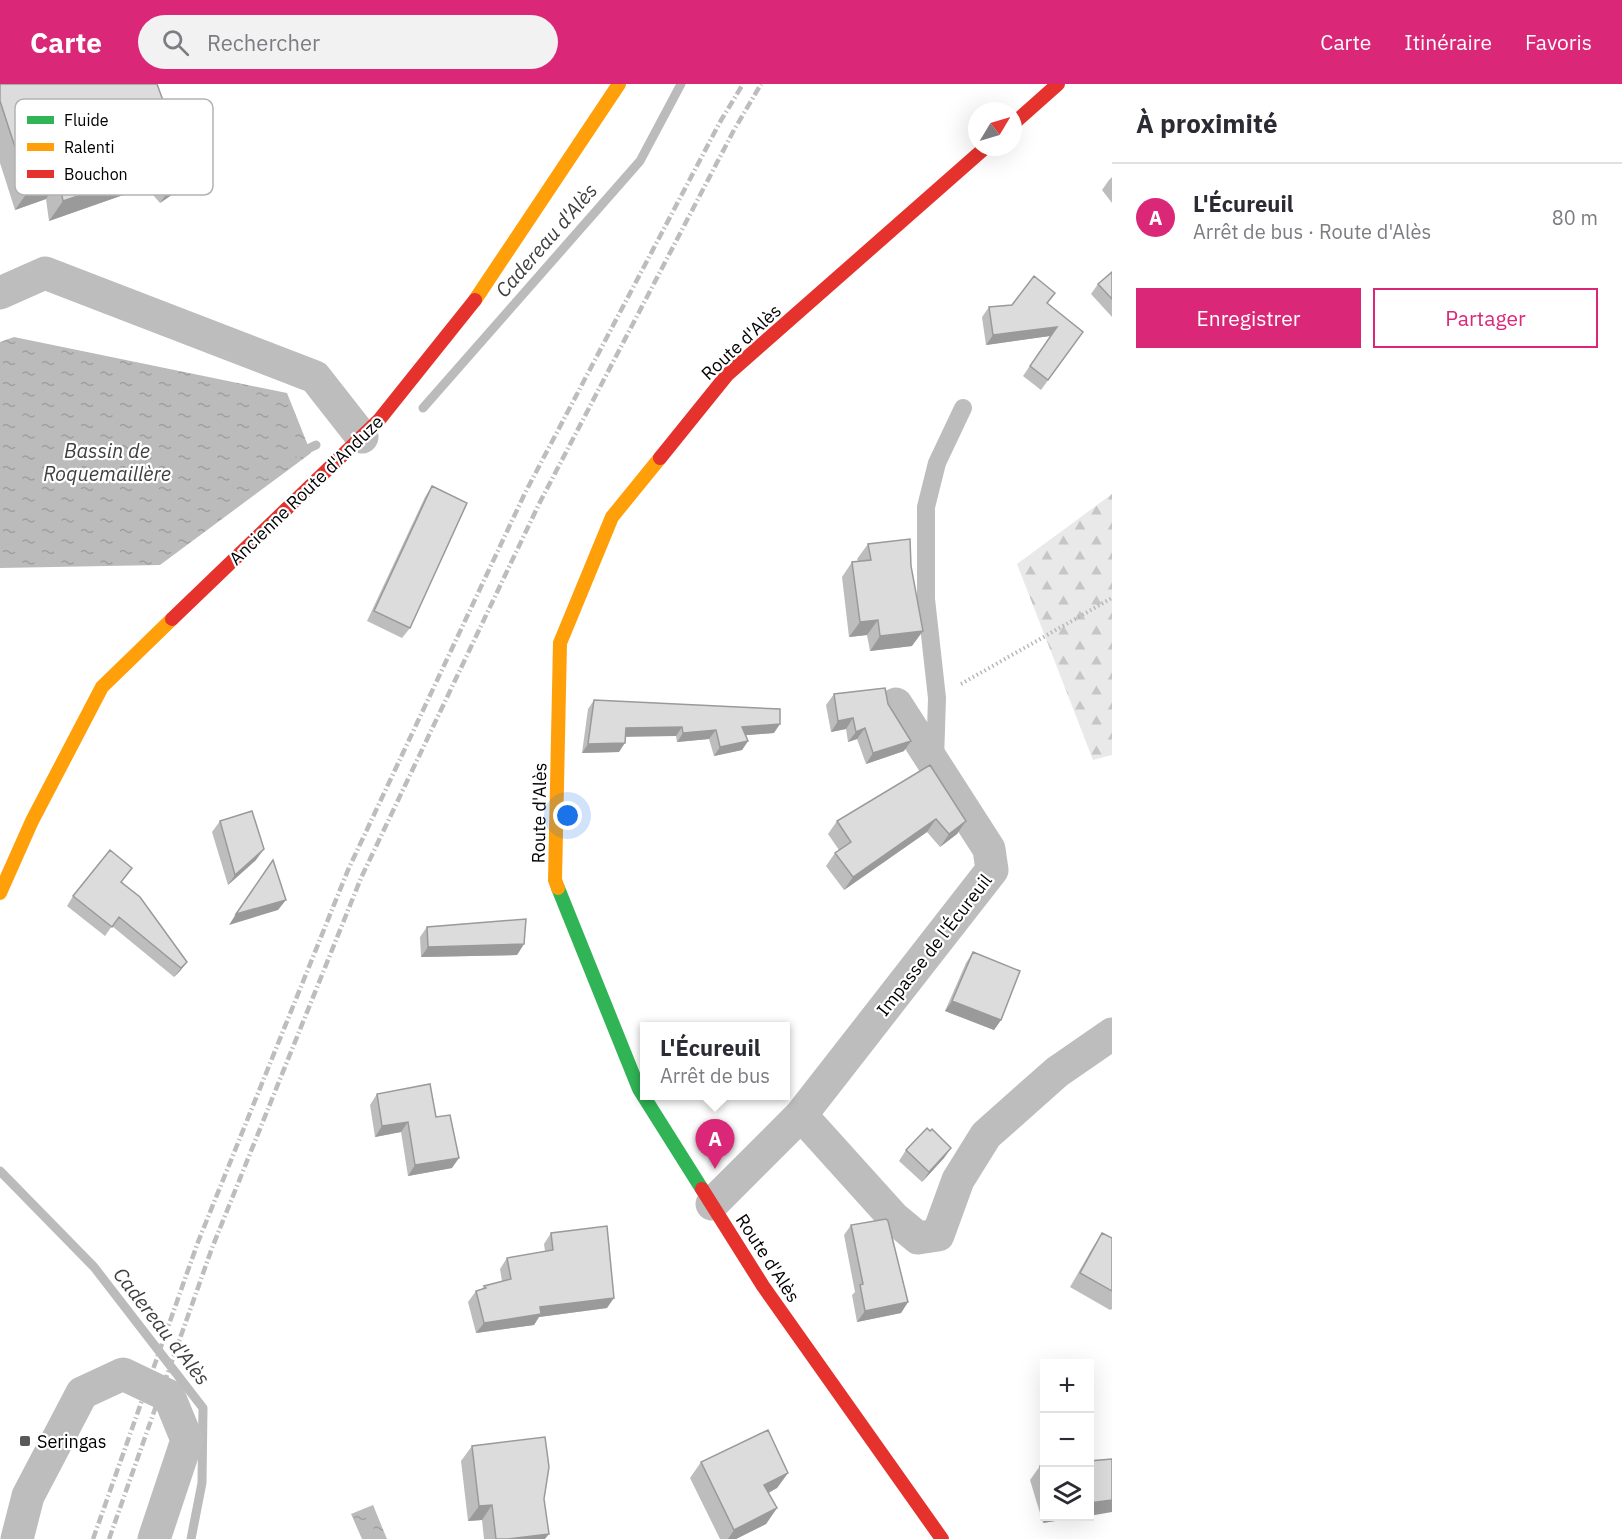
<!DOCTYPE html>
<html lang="fr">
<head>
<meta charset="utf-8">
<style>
  :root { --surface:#fff; --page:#f2f2f3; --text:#2b2b33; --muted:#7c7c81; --line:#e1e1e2; --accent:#db2777 }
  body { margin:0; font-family:"IBM Plex Sans",sans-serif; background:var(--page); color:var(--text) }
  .controls { position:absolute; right:18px; bottom:18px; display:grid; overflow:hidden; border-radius:0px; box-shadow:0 6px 24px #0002 }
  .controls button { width:54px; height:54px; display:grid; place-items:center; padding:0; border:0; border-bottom:2px solid var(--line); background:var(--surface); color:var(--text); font:30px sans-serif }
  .compass { position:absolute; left:968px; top:18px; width:54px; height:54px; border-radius:50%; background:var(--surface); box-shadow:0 6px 24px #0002; rotate:52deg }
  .you { position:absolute; left:568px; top:732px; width:21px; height:21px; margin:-15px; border:4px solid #fff; border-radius:50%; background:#1a73e8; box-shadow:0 0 0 9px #1a73e833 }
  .badge { display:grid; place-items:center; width:39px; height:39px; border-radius:50%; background:var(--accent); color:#fff; font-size:20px; font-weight:700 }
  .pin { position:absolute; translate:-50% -50px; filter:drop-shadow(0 2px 3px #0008) }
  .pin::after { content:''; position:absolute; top:32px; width:21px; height:18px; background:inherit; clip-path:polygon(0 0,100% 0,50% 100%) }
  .popup { position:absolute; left:640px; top:938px; width:150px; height:78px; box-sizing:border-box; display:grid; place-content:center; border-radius:0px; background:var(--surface); filter:drop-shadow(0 2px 4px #0005); font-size:20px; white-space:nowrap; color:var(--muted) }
  .popup b { font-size:22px; color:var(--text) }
  .popup::after { content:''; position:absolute; left:50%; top:100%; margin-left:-12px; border:12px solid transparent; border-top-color:var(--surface) }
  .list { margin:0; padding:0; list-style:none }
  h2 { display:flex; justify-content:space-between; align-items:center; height:78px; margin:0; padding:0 24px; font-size:26px }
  h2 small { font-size:20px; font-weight:400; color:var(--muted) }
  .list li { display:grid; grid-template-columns:39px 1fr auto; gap:18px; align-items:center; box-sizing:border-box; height:108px; padding:0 24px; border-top:2px solid var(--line) }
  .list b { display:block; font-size:22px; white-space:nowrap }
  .list p { margin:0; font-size:20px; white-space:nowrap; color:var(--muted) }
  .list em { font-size:20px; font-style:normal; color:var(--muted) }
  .actions { display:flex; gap:12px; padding:18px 24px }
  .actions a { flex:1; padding:14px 0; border:2px solid var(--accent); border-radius:0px; text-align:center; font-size:21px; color:var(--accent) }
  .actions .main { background:var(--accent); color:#fff }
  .icon { flex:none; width:33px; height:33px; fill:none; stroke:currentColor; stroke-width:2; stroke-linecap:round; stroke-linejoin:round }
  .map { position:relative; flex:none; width:1112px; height:1455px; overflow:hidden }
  header { display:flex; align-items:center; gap:36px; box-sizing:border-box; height:84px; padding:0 30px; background:var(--accent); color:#fff }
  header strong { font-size:28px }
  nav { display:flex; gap:33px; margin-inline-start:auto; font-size:21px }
  .search { width:420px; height:54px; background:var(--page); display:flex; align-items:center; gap:15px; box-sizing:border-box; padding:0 21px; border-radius:33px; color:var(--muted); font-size:22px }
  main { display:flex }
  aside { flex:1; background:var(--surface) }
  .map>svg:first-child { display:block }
  .forest { fill:url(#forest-firs) }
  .water { fill:url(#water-ripples) }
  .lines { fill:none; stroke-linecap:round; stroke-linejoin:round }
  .stream { stroke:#bbb; stroke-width:9 }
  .path { stroke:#b8b8b8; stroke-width:4; stroke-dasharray:1.5 3; stroke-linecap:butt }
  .lane { stroke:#bdbdbd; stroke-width:18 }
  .street { stroke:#bdbdbd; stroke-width:33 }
  .fast { stroke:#30b455; stroke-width:14 }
  .slow { stroke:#ff9f0a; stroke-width:14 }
  .jam { stroke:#e5322d; stroke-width:14 }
  .rail { stroke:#bdbdbd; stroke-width:4.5; stroke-dasharray:9 3 1.5 3; stroke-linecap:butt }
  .wall { fill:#bdbdbd }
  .shaded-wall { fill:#9a9a9a }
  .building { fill:#dcdcdc; stroke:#9a9a9a; stroke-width:1.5 }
  .poi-dot { fill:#595959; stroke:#fff; stroke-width:2 }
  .labels { text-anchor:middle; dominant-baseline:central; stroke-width:4.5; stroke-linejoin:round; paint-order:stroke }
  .street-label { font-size:18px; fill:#000; stroke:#fff }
  .poi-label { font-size:18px; fill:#000; stroke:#fff; text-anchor:start }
  .water-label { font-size:20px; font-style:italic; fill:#3f3f3f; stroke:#fff }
  .key { fill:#fff; stroke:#b2b2b2; stroke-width:1.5 }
  .key-label { font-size:16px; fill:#000 }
</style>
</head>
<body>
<header>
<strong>Carte</strong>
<div class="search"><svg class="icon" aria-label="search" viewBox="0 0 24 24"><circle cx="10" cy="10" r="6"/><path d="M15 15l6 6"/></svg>Rechercher</div>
<nav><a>Carte</a><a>Itinéraire</a><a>Favoris</a></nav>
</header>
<main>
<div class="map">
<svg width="1112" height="1455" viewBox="0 0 1112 1455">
  <defs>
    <pattern id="forest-firs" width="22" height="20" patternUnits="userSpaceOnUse" patternTransform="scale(1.5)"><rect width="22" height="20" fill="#e9e9e9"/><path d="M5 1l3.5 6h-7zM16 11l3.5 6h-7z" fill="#c6c6c6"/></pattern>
    <pattern id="water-ripples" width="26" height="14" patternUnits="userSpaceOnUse" patternTransform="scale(1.5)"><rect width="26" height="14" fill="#bbb"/><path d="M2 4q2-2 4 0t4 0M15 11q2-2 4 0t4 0" fill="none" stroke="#9f9f9f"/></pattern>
  </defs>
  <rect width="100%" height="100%" fill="#fff"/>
  <path class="forest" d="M1112 410V671L1093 676 1017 480Z"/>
  <path class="water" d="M14 253 287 309 311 369 160 481 0 484V258Z
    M373 1421 387 1455H362L351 1430Z"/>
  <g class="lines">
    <path class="stream" d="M423 324 640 77 681 0
      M299 369 316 361
      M0 1087 94 1183 203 1324 202 1399 191 1455"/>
    <path class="path" d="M961 600 1112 514"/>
    <path class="lane" d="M935 676 937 614 926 515V423L937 379 963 324"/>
    <path class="street" d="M0 209 45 189 315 293 362 353
      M801 1031 894 1134 918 1154 938 1151 958 1096 986 1051 1057 988 1112 950
      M712 1120 801 1031 992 786 989 765 896 620
      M17 1455 28 1412 82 1309 123 1290 169 1312 187 1356 154 1455"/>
    <path class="fast" d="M558 804 639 1005 702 1105"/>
    <path class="slow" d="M475 216 619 0
      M558 804 555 796 560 559 612 433 660 374
      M0 809 32 737 102 603 172 535"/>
    <path class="jam" d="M1013 40 1058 0
      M660 374 727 291 986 63
      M172 535 379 336 475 216
      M702 1105 763 1202 942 1455"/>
    <path class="rail" d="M93 1455 198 1158 348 786 525 409 720 38 743 0
      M109 1455 212 1164 361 794 539 420 734 46 761 0"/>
  </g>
  <path class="wall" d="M0 0H157L176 108 160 119 146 103 49 137 46 115 15 126 0 79Z
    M1112 93V119L1102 106 1109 96Z
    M1112 188V233L1091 210 1098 200Z
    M1048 220 1083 248 1041 306 1023 292 1050 252 986 261 982 233 989 223 1012 221Z
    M432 402 410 544 402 554 367 537 425 413Z
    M868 460 912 562 870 567 867 551 849 553 842 493 852 478 858 477 857 475Z
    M834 610 888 620 904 667 866 680 857 655 848 658 846 645 831 648 826 621Z
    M594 616 774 649 746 651 748 657 742 666 714 672 709 655 677 658 676 652H626L619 668 582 669 588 625Z
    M930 681 966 737 957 750 940 763 927 748 844 806 826 782 835 769 839 766 828 750 837 737Z
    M220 737 256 776 228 801 212 748Z
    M122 798 187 878 180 887 174 893 112 842 105 852 67 822 73 812Z
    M427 843 524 860 517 871 421 873 420 853Z
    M973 868 1001 936 994 946 945 927 966 879Z
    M377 1010 436 1033 452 1084 408 1092 401 1048 375 1053 370 1021Z
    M951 1064 944 1074 922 1098 899 1077 906 1066Z
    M851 1141 908 1218 901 1229 857 1238 852 1211 855 1208 844 1151Z
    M551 1149 607 1224 539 1233 534 1241 476 1249 468 1218 476 1207 482 1205 484 1202 502 1197 500 1185 507 1174 545 1167 544 1160Z
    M1102 1149 1112 1154V1225L1110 1226 1070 1203 1093 1163Z
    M472 1362 544 1415 545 1455H484L482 1436 468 1437 461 1377Z
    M701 1378 788 1389 777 1404 769 1409 777 1424 766 1440 736 1455H720L690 1394Z
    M1044 1381V1432H1085L1043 1439 1030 1396 1040 1382Z"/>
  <path class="shaded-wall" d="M160 84 146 103 49 137 63 117Z
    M189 88 176 108 160 119 174 99Z
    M59 95 46 115 15 126 29 106Z
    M1057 243 1050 252 986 261 993 251Z
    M878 536 867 551 849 553 860 538Z
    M923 547 912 562 870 567 880 552Z
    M853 634 846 645 831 648 838 637Z
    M780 640 774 649 736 652 742 643Z
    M682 643 676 652 620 653 626 644Z
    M865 644 857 655 848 658 856 648Z
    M716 646 709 655 677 658 683 649Z
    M748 657 742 666 714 672 720 663Z
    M911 657 904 667 866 680 873 669Z
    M625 659 619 668 582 669 588 660Z
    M936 735 927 748 844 806 853 793Z
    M966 737 957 750 940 763 949 750Z
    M264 765 256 776 228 801 235 791Z
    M286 816 278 826 229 841 236 830Z
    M524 860 517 871 421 873 428 863Z
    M187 878 180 887 174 893 181 884Z
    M952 917 1001 936 994 946 945 927Z
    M408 1038 401 1048 375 1053 382 1042Z
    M951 1064 944 1074 922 1098 929 1088Z
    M459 1074 452 1084 408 1092 415 1081Z
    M614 1214 607 1224 539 1233 534 1241 476 1249 484 1239 540 1223Z
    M908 1218 901 1229 857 1238 865 1227Z
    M788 1389 777 1404 754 1416 764 1401Z
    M1112 1416V1428L1089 1432V1419Z
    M492 1421 482 1436 468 1437 479 1422Z
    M777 1424 766 1440 736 1455H728L734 1446Z
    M1047 1432H1085L1043 1439Z
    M549 1450 545 1455H508Z"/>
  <path class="building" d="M0 0H157L189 88 174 99 160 84 63 117 59 95 29 106 0 17Z
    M1112 188V215L1098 200Z
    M1034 192 1055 209 1047 219 1083 248 1048 296 1030 282 1057 243 993 251 989 223 1012 221Z
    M432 402 467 419 410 544 374 527Z
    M910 455 911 482 923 547 880 552 878 536 860 538 852 478 871 476 868 460Z
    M885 604 888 620 911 657 873 669 865 644 856 648 853 634 838 637 834 610Z
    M594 616 780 625V640L742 643 748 657 720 663 716 646 683 649 682 643 626 644 625 659 588 660Z
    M930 681 966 737 949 750 936 735 853 793 835 769 851 758 837 737Z
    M252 727 264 765 235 791 220 737Z
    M110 766 132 784 121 798 140 813 187 878 181 884 119 833 112 843 73 812Z
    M273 776 286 816 236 830Z
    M526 835 524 860 428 863 427 843Z
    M973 868 1020 887 1001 936 952 917Z
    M430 1000 436 1033 450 1031 459 1074 415 1081 408 1038 382 1042 377 1010Z
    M927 1044 930 1047 932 1045 951 1064 929 1088 906 1066Z
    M886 1135 888 1137 908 1218 865 1227 860 1201 863 1200 851 1141Z
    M607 1142 614 1214 540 1223 541 1230 484 1239 476 1207 486 1204 484 1202 511 1195 507 1174 553 1166 551 1149Z
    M1102 1149 1112 1154V1207L1080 1189Z
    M768 1346 788 1389 764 1401 777 1424 734 1446 701 1378Z
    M545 1353 549 1383 544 1415 549 1450 508 1455H496L492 1421 479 1422 472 1362Z
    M1112 1375V1416L1089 1419V1377Z
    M1044 1381V1398L1040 1382Z"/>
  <rect class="poi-dot" x="19" y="1351" width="12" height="12" rx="3"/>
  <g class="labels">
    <g class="street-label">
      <text transform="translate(741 258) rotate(-43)">Route d'Alès</text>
      <text transform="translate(306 406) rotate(-44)">Ancienne Route d'Anduze</text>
      <text transform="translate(539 729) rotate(-89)">Route d'Alès</text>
      <text transform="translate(934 861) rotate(-52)">Impasse de l'Écureuil</text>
      <text transform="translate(768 1174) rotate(57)">Route d'Alès</text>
    </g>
    <g class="poi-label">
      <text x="37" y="1357">Seringas</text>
    </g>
    <g class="water-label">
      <text transform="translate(546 156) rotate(-49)">Cadereau d'Alès</text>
      <text x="107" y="366">Bassin de<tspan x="107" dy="23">Roquemaillère</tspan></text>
      <text transform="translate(162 1242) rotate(52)">Cadereau d'Alès</text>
    </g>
  </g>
  <rect x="15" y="15" width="198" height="96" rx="9" class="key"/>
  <rect x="27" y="32" width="27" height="8" fill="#30b455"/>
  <rect x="27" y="59" width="27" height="8" fill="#ff9f0a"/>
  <rect x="27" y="86" width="27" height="8" fill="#e5322d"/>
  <g class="key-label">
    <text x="64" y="42">Fluide</text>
    <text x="64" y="69">Ralenti</text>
    <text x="64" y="96">Bouchon</text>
  </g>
</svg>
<div class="controls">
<button>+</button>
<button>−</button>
<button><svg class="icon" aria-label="layers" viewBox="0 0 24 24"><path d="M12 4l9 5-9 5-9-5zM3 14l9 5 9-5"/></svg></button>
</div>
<svg class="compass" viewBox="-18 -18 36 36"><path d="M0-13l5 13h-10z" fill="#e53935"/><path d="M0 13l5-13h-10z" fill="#7c7c81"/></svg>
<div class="you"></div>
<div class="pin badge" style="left:715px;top:1085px">A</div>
<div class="popup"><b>L'Écureuil</b>Arrêt de bus</div>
</div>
<aside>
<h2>À proximité<small></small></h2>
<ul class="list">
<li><span class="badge">A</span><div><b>L'Écureuil</b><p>Arrêt de bus · Route d'Alès</p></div><em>80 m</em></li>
</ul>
<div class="actions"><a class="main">Enregistrer</a><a>Partager</a></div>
</aside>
</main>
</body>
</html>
